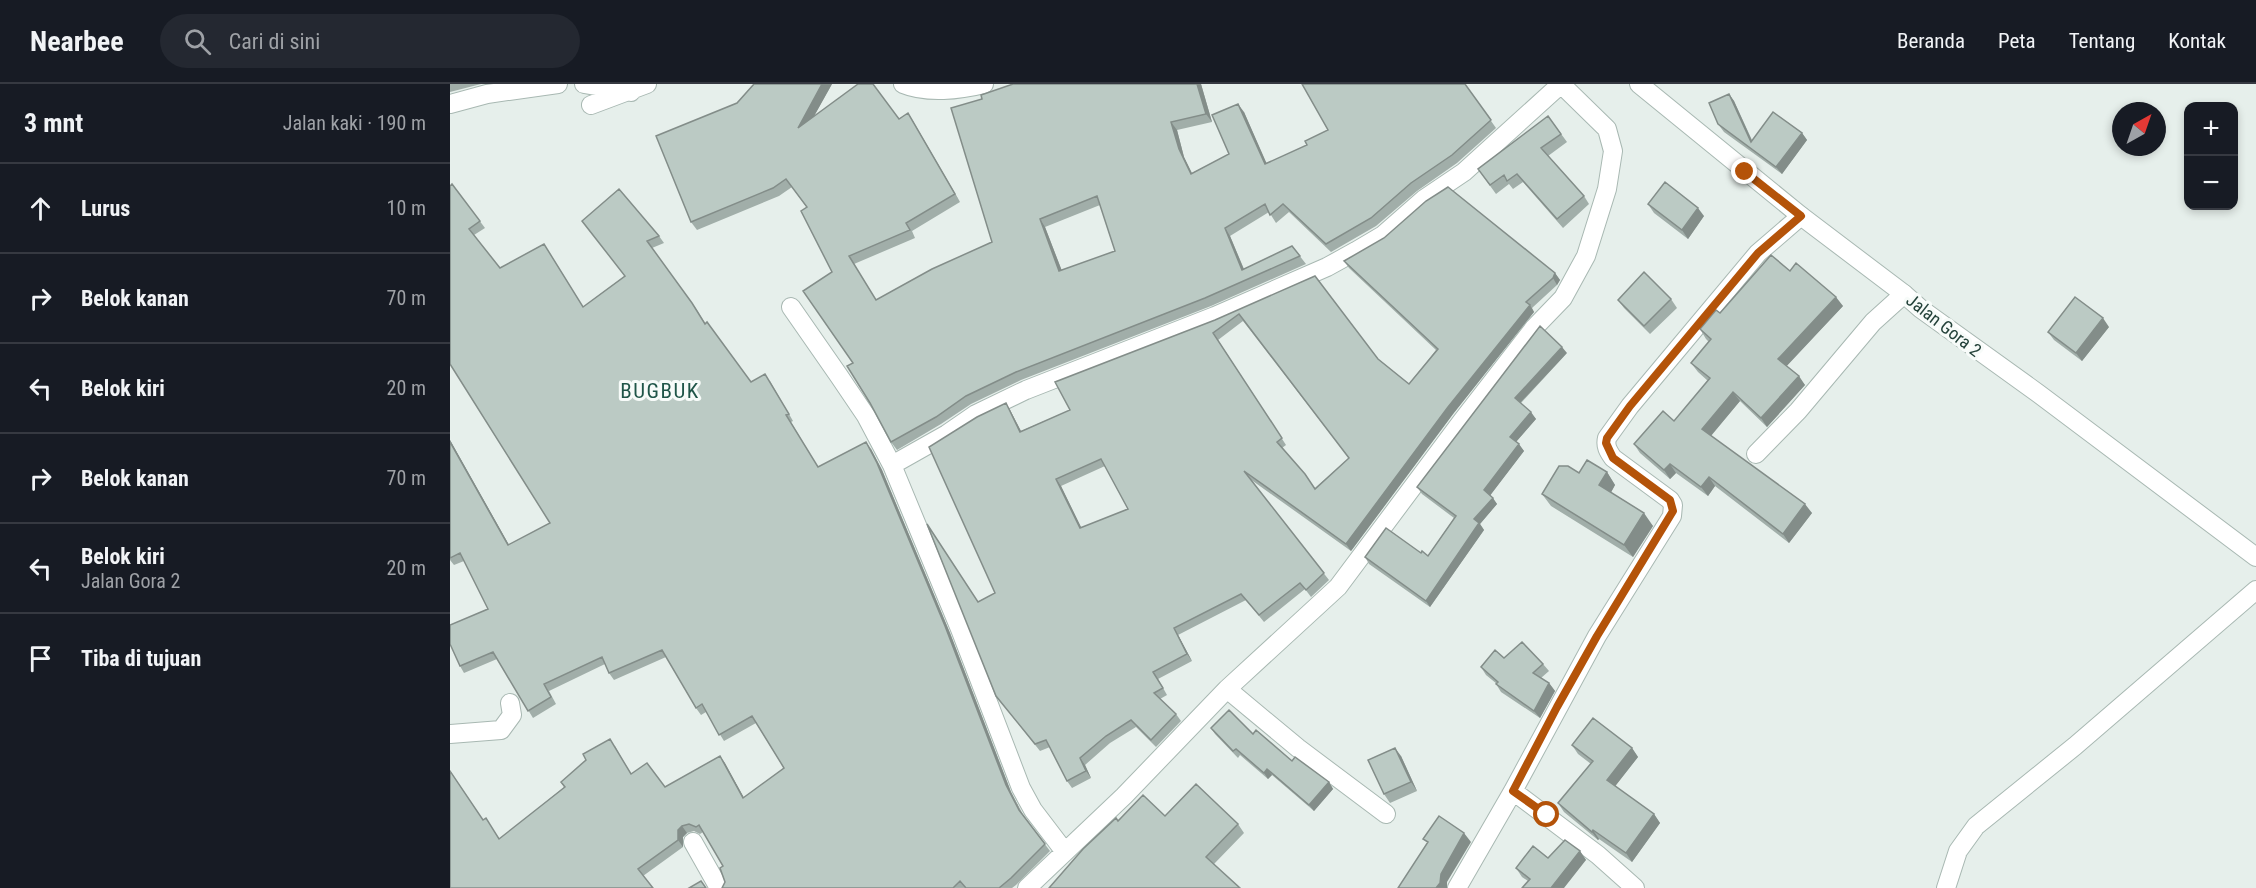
<!DOCTYPE html>
<html lang="id">
<head>
<meta charset="utf-8">
<style>
  :root { --surface:#171b24; --page:#242831; --text:#f1f3f6; --muted:#9ea1a6; --line:#363941 }
  body { margin:0; font-family:"Roboto Condensed",sans-serif; background:var(--page); color:var(--text) }
  .controls { position:absolute; right:18px; top:18px; display:grid; overflow:hidden; border-radius:12px; box-shadow:0 3px 9px #0003 }
  .controls button { width:54px; height:54px; display:grid; place-items:center; padding:0; border:0; border-bottom:2px solid var(--line); background:var(--surface); color:var(--text); font:30px sans-serif }
  .compass { position:absolute; left:1662px; top:18px; width:54px; height:54px; border-radius:50%; background:var(--surface); box-shadow:0 3px 9px #0003; rotate:40deg }
  .stop { position:absolute; width:18px; height:18px; margin:-14px; border:4px solid #b45309; border-radius:50%; background:#fff }
  .stop.end { background:#b45309; border-color:#fff; box-shadow:0 2px 6px #0008 }
  .list { margin:0; padding:0; list-style:none }
  h2 { display:flex; justify-content:space-between; align-items:center; height:78px; margin:0; padding:0 24px; font-size:26px }
  h2 small { font-size:20px; font-weight:400; color:var(--muted) }
  .list li { display:grid; grid-template-columns:39px 1fr auto; gap:18px; align-items:center; box-sizing:border-box; height:90px; padding:0 24px; border-top:2px solid var(--line) }
  .list b { display:block; font-size:22px; white-space:nowrap }
  .list p { margin:0; font-size:20px; white-space:nowrap; color:var(--muted) }
  .list em { font-size:20px; font-style:normal; color:var(--muted) }
  .icon { flex:none; width:33px; height:33px; fill:none; stroke:currentColor; stroke-width:2; stroke-linecap:round; stroke-linejoin:round }
  .map { position:relative; flex:none; width:1806px; height:804px; overflow:hidden }
  header { display:flex; align-items:center; gap:36px; box-sizing:border-box; height:84px; padding:0 30px; background:var(--surface); border-bottom:2px solid var(--line) }
  header strong { font-size:28px }
  nav { display:flex; gap:33px; margin-inline-start:auto; font-size:21px }
  .search { width:420px; height:54px; background:var(--page); display:flex; align-items:center; gap:15px; box-sizing:border-box; padding:0 21px; border-radius:33px; color:var(--muted); font-size:22px }
  main { display:flex }
  aside { flex:1; background:var(--surface) }
  .map>svg:first-child { display:block }
  .lines { fill:none; stroke-linecap:round; stroke-linejoin:round }
  .minor-casing { stroke:#a8b8b2; stroke-width:20 }
  .tertiary-casing { stroke:#a8b8b2; stroke-width:20 }
  .minor { stroke:#fff; stroke-width:18 }
  .tertiary { stroke:#fff; stroke-width:18 }
  .wall { fill:#a1aea9; fill-rule:evenodd }
  .shaded-wall { fill:#838d89 }
  .building { fill:#bbcac4; stroke:#838d89; stroke-width:1.5; fill-rule:evenodd }
  .route { stroke:#b45309; stroke-width:8 }
  .labels { text-anchor:middle; dominant-baseline:central; stroke-width:6; stroke-linejoin:round; paint-order:stroke }
  .street-label { font-size:18px; fill:#24423a; stroke:#f7fbf9 }
  .quarter-label { font-size:21px; letter-spacing:1.5px; fill:#1f5548; stroke:#f7fbf9 }
</style>
</head>
<body>
<header>
<strong>Nearbee</strong>
<div class="search"><svg class="icon" aria-label="search" viewBox="0 0 24 24"><circle cx="10" cy="10" r="6"/><path d="M15 15l6 6"/></svg>Cari di sini</div>
<nav><a>Beranda</a><a>Peta</a><a>Tentang</a><a>Kontak</a></nav>
</header>
<main>
<aside>
<h2>3 mnt<small>Jalan kaki · 190 m</small></h2>
<ul class="list">
<li><svg class="icon" aria-label="ahead" viewBox="0 0 24 24"><path d="M12 20V5M6 11l6-6 6 6"/></svg><div><b>Lurus</b></div><em>10 m</em></li>
<li><svg class="icon" aria-label="right" viewBox="0 0 24 24"><path d="M7 20v-9h11M14 6l5 5-5 5"/></svg><div><b>Belok kanan</b></div><em>70 m</em></li>
<li><svg class="icon" aria-label="left" viewBox="0 0 24 24"><path d="M17 20v-9H6M10 6l-5 5 5 5"/></svg><div><b>Belok kiri</b></div><em>20 m</em></li>
<li><svg class="icon" aria-label="right" viewBox="0 0 24 24"><path d="M7 20v-9h11M14 6l5 5-5 5"/></svg><div><b>Belok kanan</b></div><em>70 m</em></li>
<li><svg class="icon" aria-label="left" viewBox="0 0 24 24"><path d="M17 20v-9H6M10 6l-5 5 5 5"/></svg><div><b>Belok kiri</b><p>Jalan Gora 2</p></div><em>20 m</em></li>
<li><svg class="icon" aria-label="arrive" viewBox="0 0 24 24"><path d="M6 21V4h12l-3 4 3 4H6"/></svg><div><b>Tiba di tujuan</b></div></li>
</ul>
</aside>
<div class="map">
<svg width="1806" height="804" viewBox="0 0 1806 804">
  <rect width="100%" height="100%" fill="#e6efeb"/>
  <g class="lines">
    <g class="minor-casing">
      <path id="minor" d="M134 0 181 8
        M453 0C477 10 510 6 534 0
        M0 20 37 10 108 0
        M141 21 197 0
        M341 223 389 292 416 332 442 381 510 545 571 704 583 726 615 768
        M1306 370 1348 327 1423 238 1454 210
        M442 381 497 350 526 330 576 306 765 232 877 183 906 167 933 151 974 115 1014 88 1111 0
        M777 605 848 664 936 730
        M0 650 51 646 62 631 60 619
        M1063 707 1148 771 1185 804
        M243 758 269 804
        M577 804 674 712 777 605 888 503 1012 337 1084 244 1113 214 1136 172 1157 105 1163 67 1157 45 1111 0
        M1007 804 1063 707 1147 552 1222 432 1223 421 1220 416 1163 374C1158 367 1155 362 1157 354L1180 322 1308 169 1351 132
        M1496 804 1508 767 1526 742 1625 662 1806 506"/>
    </g>
    <g class="tertiary-casing">
      <path id="tertiary" d="M1189 0 1351 132 1454 210 1471 225 1589 310 1806 473"/>
    </g>
    <use href="#minor" class="minor"/>
    <use href="#tertiary" class="tertiary"/>
  </g>
  <path class="wall" d="M0 0H31L0 8Z
    M304 0H382L364 32 449 35 458 29 510 118 462 147 465 154 404 180 426 216 542 158 532 15 563 0H751L762 38 727 46 734 73 742 89 779 70 794 28 816 79 1015 0 1046 44 1007 79 967 107 926 142 881 168 839 128 826 139 819 128 780 152 794 185 842 162 856 180 761 222 571 296 521 320 491 340 447 366 441 358 403 279 382 188 357 124 342 103 329 112 247 146 241 138 287 19ZM650 121 665 167 612 187 595 143Z
    M1279 10 1284 17 1302 56 1352 49 1357 56 1332 90 1274 48 1268 40Z
    M1098 32 1117 58 1098 72 1134 112 1139 120 1113 144 1073 98 1063 105 1059 100 1046 110 1028 85Z
    M2 100 35 144 24 151 50 184 94 160 133 223 175 192 132 137 209 152 214 159 202 164 247 226 255 239 301 298 320 297 343 337 341 338 368 383 421 365 432 386 500 549 561 708 573 731 600 767 566 801 562 804H272L275 798 273 782 253 748 250 750 244 747 237 749 233 753V763L193 792 0 804 1 688 33 736 50 755 114 703 111 698 165 662 181 690 215 703 270 672 294 714 334 684 306 639 274 657 256 628 251 631 246 624 216 573 164 596 159 589 155 580 99 607 106 620 83 634 47 575 14 589 10 582 38 525 14 477 4 481 0 476V356L59 461 100 439Z
    M1198 120 1254 132 1238 155 1204 129Z
    M894 177 1105 189 1110 196 1107 201 1082 224 1084 228 1003 330 901 467 800 395 879 496 861 513 855 505 814 538 796 516 728 551 742 577 708 595 717 611 710 615 726 630 731 637 706 663 686 643 660 659 635 681 641 694 622 704 617 697 600 663 590 667 546 612 528 518 545 509 560 326 571 347 620 326 765 236 865 192 928 275 959 300 986 266 899 184ZM793 237 899 374 865 404 832 364 836 361 768 256ZM655 382 678 425 631 444 611 402Z
    M1340 187 1393 222 1336 282 1355 301 1317 343 1290 317 1261 352 1362 429 1339 459 1265 402 1258 412 1226 389 1220 395 1190 369 1184 360 1224 337 1258 297 1248 288 1241 279 1259 258 1256 255 1250 245 1270 229Z
    M1221 215 1227 224 1200 250 1174 224 1168 216Z
    M1659 243 1632 277 1604 256 1598 248Z
    M1117 269 1071 319 1086 335 1066 358 1074 367 1040 411 1047 420 1030 440 1034 446 980 523 919 480 915 473 971 469 978 472 1004 434 972 410 967 403Z
    M1157 388 1165 401 1161 408 1203 442 1183 473 1101 422 1092 410 1129 389Z
    M1054 574 1093 580 1099 587 1091 594 1099 599 1105 607 1090 634 1051 608 1046 600H1047L1036 591 1031 583Z
    M761 644 803 650 842 677 879 698 883 705 864 727 822 691 818 695 790 671 788 674 765 650Z
    M1122 661 1182 664 1188 673 1165 702 1204 730 1210 739 1182 778 1149 755 1148 756 1114 728 1108 719 1141 680 1128 670Z
    M951 672 967 707 940 719 934 710Z
    M715 732 788 740 794 749 764 780 668 737Z
    M1130 767 1136 776 1078 797 1072 793 1066 784 1098 774Z"/>
  <path class="shaded-wall" d="M372 0H382L353 52 348 44Z
    M747 0H751L762 38 756 30Z
    M1279 10 1284 17 1306 66 1301 58Z
    M788 20 794 28 820 87 815 80Z
    M458 29 463 37 510 118 505 110Z
    M721 38 727 46 734 73 746 98 741 90 729 65Z
    M1352 49 1357 56 1332 90 1326 83Z
    M1248 124 1254 132 1238 155 1232 146Z
    M590 135 595 143 615 195 609 187Z
    M775 144 780 152 797 193 792 186Z
    M1105 189 1110 196 1107 201 1103 194Z
    M1386 213 1393 222 1334 285 1328 275Z
    M1080 221 1084 228 1003 330 901 467 896 460 998 323Z
    M1653 234 1659 243 1632 277 1626 269Z
    M1112 263 1117 269 1069 320 1065 314Z
    M1349 292 1355 301 1317 343 1311 334Z
    M1283 308 1290 317 1259 354 1252 345Z
    M556 319 560 326 575 355 570 348Z
    M1081 328 1086 335 1065 359 1060 353Z
    M0 356 63 468 58 461 0 358Z
    M416 358 421 365 432 386 500 549 561 708 574 733 556 701Z
    M1069 360 1074 367 1039 413 1034 406Z
    M1220 380 1226 389 1220 395 1214 386Z
    M1157 388 1165 401 1158 414 1149 401Z
    M1259 393 1265 402 1258 412 1251 403Z
    M606 395 611 402 635 451 630 444Z
    M1043 414 1047 420 1030 440 1034 446 980 523 976 517 1024 435Z
    M1355 420 1362 429 1339 459 1333 450Z
    M1194 429 1203 442 1183 473 1174 461Z
    M724 544 728 551 742 577 737 570Z
    M1099 599 1105 607 1090 634 1084 627Z
    M945 664 951 672 967 707 961 698Z
    M1182 664 1188 673 1163 705 1157 696Z
    M270 672 275 679 298 721 293 714Z
    M630 674 635 681 641 694 636 687Z
    M817 685 822 691 818 695 814 689Z
    M879 698 883 705 864 727 859 721Z
    M1204 730 1210 739 1182 778 1176 769Z
    M232 742 237 749 233 753V763L228 756V746Z
    M1143 746 1149 755 1148 756 1142 748Z
    M1014 749 1021 758 997 798V804H986L991 790Z
    M1130 767 1136 776 1114 804H1101Z"/>
  <path class="building" d="M304 0H372L348 44 408 0H423L449 35 458 29 505 110 456 139 460 146 399 172 426 216 482 185 542 158 501 24 532 15 531 11 563 0H747L756 30 721 38 729 65 741 90 779 70 762 31 788 20 815 80 857 61 855 57 878 46 852 0H1015L1041 36 1002 71 961 99 921 134 876 160 833 120 820 131 815 120 775 144 792 186 842 162 850 172 755 214 566 288 516 312 486 333 441 358 420 319 397 282 403 279 353 207 382 188 351 127 357 123 336 95 323 104 241 138 206 52 287 19ZM647 112 665 167 609 187 590 135Z
    M1279 10 1301 58 1323 28 1352 49 1326 83 1268 40 1259 19Z
    M1098 32 1111 50 1091 64 1134 112 1107 135 1067 90 1057 97 1054 91 1040 101 1028 85Z
    M1215 98 1248 124 1232 146 1198 120Z
    M2 100 30 137 19 145 50 184 94 160 133 223 175 192 132 137 169 105 209 152 197 157 242 219 255 240 257 238 301 298 315 290 339 330 336 331 368 383 416 358 427 379 495 542 556 701 569 726 595 760 561 794 549 804H516L510 797 503 804H272L275 798 270 784 273 782 249 741 246 743 239 740 232 742 228 746V756L188 785 203 804H0V687L33 736 36 734 49 755 115 703 111 698 136 676 133 670 160 655 181 690 197 679 215 703 270 672 293 714 334 684 302 632 269 651 252 620 246 624 212 566 159 589 152 573 94 600 101 613 78 627 43 568 10 582 0 560V541L38 525 10 469 0 474V358L58 461 100 439 0 280V102Z
    M998 103 1105 189 1103 194 1076 218 1080 221 998 323 896 460 794 387 874 489 856 506 850 499 809 531 791 510 724 544 737 570 703 588 713 604 704 609 726 630 701 656 681 636 656 652 630 674 636 687 617 697 596 656 585 660 546 612 477 440 528 518 545 509 479 363 527 333 556 319 570 348 620 326 605 298 765 236 865 192 928 275 959 300 988 265 894 177 934 154 976 117ZM789 230 899 374 865 405 855 390 827 358 832 354 763 249ZM651 375 678 425 630 444 606 395Z
    M1321 171 1340 187 1346 179 1386 213 1328 275 1349 292 1311 334 1283 308 1252 345 1355 420 1333 450 1259 393 1251 403 1220 380 1214 386 1184 360 1213 327 1224 337 1260 294 1241 279 1261 255 1250 245 1266 226 1270 229Z
    M1194 188 1221 215 1194 242 1168 216Z
    M1625 213 1653 234 1626 269 1598 248Z
    M1090 242 1112 263 1065 314 1081 328 1060 353 1069 360 1034 406 1043 414 1024 435 1029 439 976 517 915 473 936 444 971 469 972 467 978 472 1006 432 967 403Z
    M1137 376 1157 388 1149 401 1194 429 1174 461 1092 410 1109 382H1118L1129 389Z
    M1072 558 1093 580 1083 589 1099 599 1084 627 1046 600 1048 598 1031 583 1045 566 1054 574Z
    M779 626 803 650 806 646 842 677 845 673 879 698 859 721 817 685 814 689 786 665 783 667 761 644Z
    M1143 634 1182 664 1157 696 1204 730 1176 769 1143 746 1142 748 1108 719 1143 677 1122 661Z
    M945 664 961 698 934 710 918 676Z
    M746 700 788 740 756 773 790 804H599L633 765 666 734 668 737 693 711 715 732Z
    M989 732 1014 749 991 790 990 799 986 804H948L978 758 973 755Z
    M1115 756 1130 767 1101 804H1072L1080 795 1066 784 1083 762 1098 774Z
    M251 797 256 804H239Z"/>
  <g class="lines">
    <path class="route" d="M1097 731 1063 707 1107 623 1147 552 1223 427 1220 416 1163 374 1156 359 1157 354 1180 322 1308 169 1351 132 1295 88"/>
  </g>
  <g class="labels">
    <g class="street-label">
      <text transform="translate(1494 241) rotate(38)">Jalan Gora 2</text>
    </g>
    <g class="quarter-label">
      <text x="210" y="307">BUGBUK</text>
    </g>
  </g>
</svg>
<div class="controls">
<button>+</button>
<button>−</button>
</div>
<svg class="compass" viewBox="-18 -18 36 36"><path d="M0-13l5 13h-10z" fill="#e53935"/><path d="M0 13l5-13h-10z" fill="#9ea1a6"/></svg>
<div class="stop" style="left:1097px;top:731px"></div>
<div class="stop end" style="left:1295px;top:88px"></div>
</div>
</main>
</body>
</html>
